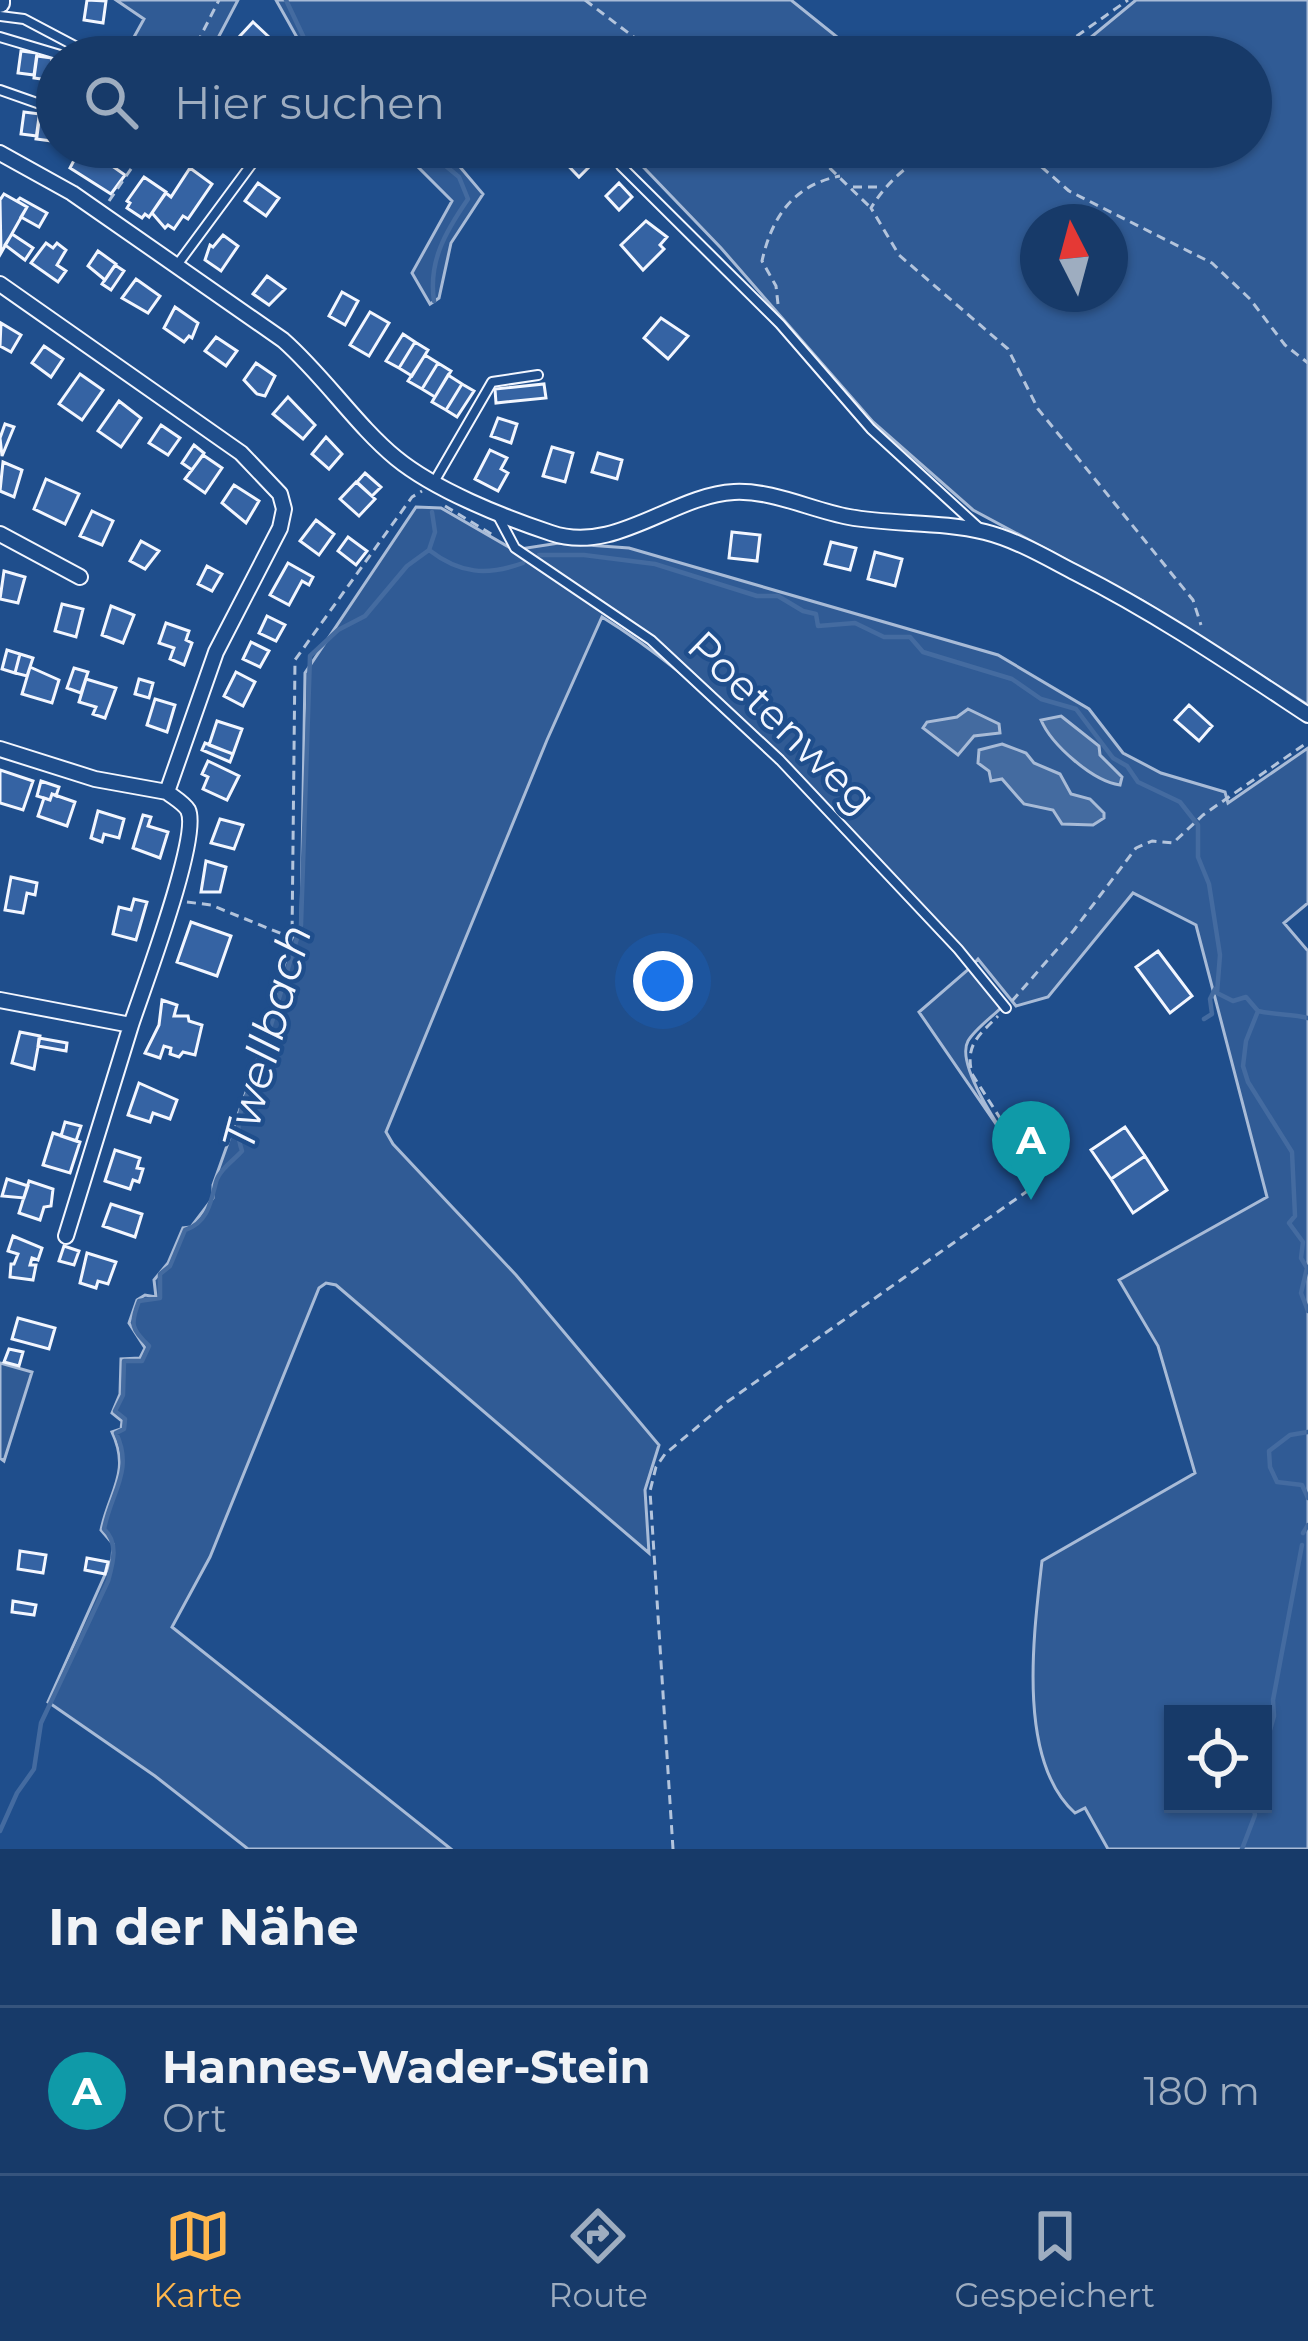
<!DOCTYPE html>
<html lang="de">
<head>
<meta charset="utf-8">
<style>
  :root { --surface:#173a69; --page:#20416f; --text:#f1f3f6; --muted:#9eadc0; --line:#36547d; --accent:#ffb74d }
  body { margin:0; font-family:Montserrat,sans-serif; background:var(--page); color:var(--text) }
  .controls { position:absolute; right:36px; bottom:36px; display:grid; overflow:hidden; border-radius:0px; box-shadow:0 3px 9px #0004 }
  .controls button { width:108px; height:108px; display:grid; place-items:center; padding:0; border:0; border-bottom:3px solid var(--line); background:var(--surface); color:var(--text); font:60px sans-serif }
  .compass { position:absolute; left:1020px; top:204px; width:108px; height:108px; border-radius:50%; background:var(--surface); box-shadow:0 3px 9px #0004; rotate:354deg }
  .you { position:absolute; left:663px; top:981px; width:42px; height:42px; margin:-30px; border:9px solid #fff; border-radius:50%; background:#1a73e8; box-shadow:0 0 0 18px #1a73e833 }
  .badge { display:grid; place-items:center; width:78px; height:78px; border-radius:50%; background:var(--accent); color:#fff; font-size:39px; font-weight:700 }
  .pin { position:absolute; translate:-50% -99px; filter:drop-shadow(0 3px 6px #0008) }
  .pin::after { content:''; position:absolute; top:63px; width:42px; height:36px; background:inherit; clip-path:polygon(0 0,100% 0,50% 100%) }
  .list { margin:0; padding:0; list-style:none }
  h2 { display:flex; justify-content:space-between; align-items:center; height:156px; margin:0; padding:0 48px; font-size:51px }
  h2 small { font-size:39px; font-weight:400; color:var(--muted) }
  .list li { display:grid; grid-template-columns:78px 1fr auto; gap:36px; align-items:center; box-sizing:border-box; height:168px; padding:0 48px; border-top:3px solid var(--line) }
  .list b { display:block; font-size:45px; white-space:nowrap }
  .list p { margin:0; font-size:39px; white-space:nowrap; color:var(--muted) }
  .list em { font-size:39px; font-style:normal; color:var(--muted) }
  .icon { flex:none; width:66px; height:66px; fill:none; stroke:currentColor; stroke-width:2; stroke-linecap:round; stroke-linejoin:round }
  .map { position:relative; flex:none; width:1308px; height:1849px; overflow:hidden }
  .search { position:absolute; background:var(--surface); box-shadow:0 3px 9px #0004; left:36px; right:36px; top:36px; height:132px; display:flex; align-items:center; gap:30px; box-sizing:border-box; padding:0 42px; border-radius:66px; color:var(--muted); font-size:45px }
  .sheet { height:324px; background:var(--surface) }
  nav { display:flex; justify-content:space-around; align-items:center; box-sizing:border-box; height:168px; border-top:3px solid var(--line); background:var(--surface); font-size:33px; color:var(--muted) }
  nav a { display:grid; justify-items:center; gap:6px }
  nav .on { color:var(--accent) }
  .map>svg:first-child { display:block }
  .green { fill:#305b95; stroke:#a8bbd7; stroke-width:3; fill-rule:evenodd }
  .water { fill:#446ba0; stroke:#a8bbd7; stroke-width:3 }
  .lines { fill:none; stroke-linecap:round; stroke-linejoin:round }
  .stream { stroke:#446ba0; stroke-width:4.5 }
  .building { fill:#3563a3; stroke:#f2f6ff; stroke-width:3 }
  .service-casing { stroke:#f2f6ff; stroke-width:12 }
  .minor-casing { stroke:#f2f6ff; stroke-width:18 }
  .tertiary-casing { stroke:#f2f6ff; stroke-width:22 }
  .path { stroke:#b3c4dc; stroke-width:3; stroke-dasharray:9 6; stroke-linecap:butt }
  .service { stroke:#1f4e8c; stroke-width:8 }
  .minor { stroke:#1f4e8c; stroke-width:14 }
  .tertiary { stroke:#1f4e8c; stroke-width:18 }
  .labels { text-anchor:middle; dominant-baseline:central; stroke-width:9; stroke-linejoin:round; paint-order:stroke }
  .street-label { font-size:42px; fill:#f2f6ff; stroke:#1f4e8c }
  .water-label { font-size:45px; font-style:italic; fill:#f2f6ff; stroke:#1f4e8c }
</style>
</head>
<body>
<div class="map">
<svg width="1308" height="1849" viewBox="0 0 1308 1849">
  <rect width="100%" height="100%" fill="#1f4e8c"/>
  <path class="green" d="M116 0H238L208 57H123L144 19Z
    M276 0H791L862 57H308Z
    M1136 0H1308V705L1143 601 973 510 873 422 721 248 624 147H1251V57H1067ZM1038 222H1110V294H1038Z
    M398 147H455L449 154 483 194 451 243 439 298 430 304 412 273 452 201Z
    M416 507 441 508 514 550 559 543 629 548 998 655 1089 709 1123 753 1161 773 1225 792 1228 803 1308 748V903L1284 923 1308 951V1849H1108L1085 1808 1075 1813C1016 1760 1034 1632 1042 1561L1195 1473 1158 1346 1119 1280 1267 1197 1196 925 1133 893 1048 997 1016 1006 978 959 970 968 1002 1007C992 1017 975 1029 968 1041 953 1068 1015 1150 1031 1175L919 1012 970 968C858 849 740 702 602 617L547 740 386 1132 393 1144 516 1275 659 1445 645 1490 649 1553 336 1285 326 1283 319 1288 210 1557 172 1627 451 1849H248L155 1776 48 1702 112 1559 113 1544 101 1530C109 1491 131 1472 112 1432L121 1429 122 1421 112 1413 120 1394 121 1359 140 1358 145 1348 129 1323 137 1300 145 1295 156 1297 154 1280 168 1263 183 1228 191 1227 213 1198V1185L256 1064 292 938 301 925 305 673ZM1173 1714H1263V1804H1173Z
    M0 1363 32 1372 4 1461 0 1458Z"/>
  <path class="water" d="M968 709 999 724 1000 733 974 736 958 755 923 728 927 722 957 717Z
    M1061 716 1099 746 1100 755 1122 777 1120 785C1092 781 1051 744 1041 720Z
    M1002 744 1026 753 1034 763 1060 774 1071 794 1090 799 1104 813V818L1093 825 1062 824 1053 810 1024 804 1002 779 991 781 989 771 978 763 979 750Z"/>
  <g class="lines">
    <path class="stream" d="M286 0 313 57
      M423 147 459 177 468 199C446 231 428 261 434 301
      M429 550C460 574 487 576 523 563
      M429 550 435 532 432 512
      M539 555H584L655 564 757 596H778L803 611 816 614 818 626 855 623 884 637H910L923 652 1012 679 1041 699 1076 709 1113 758 1127 766 1138 782 1180 802 1198 825V857L1209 884 1220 955 1217 993 1233 1001 1246 997 1258 1011C1276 1015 1292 1014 1308 1018
      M1258 1011 1246 1041 1243 1066 1248 1082 1292 1152 1295 1216 1289 1223 1303 1242 1301 1258 1307 1268 1301 1293 1308 1311
      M1204 1019 1212 1014 1210 999 1215 989
      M1308 1432 1290 1435 1269 1451 1270 1467 1277 1482 1302 1485 1308 1498
      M1303 1533 1308 1525
      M1263 1754 1274 1716 1273 1700 1302 1545
      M0 1831 17 1793 34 1769 41 1723 108 1581C113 1563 119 1543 104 1529 111 1492 134 1471 116 1433L124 1429 125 1419 115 1411 123 1395 124 1361H142L149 1346C131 1329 130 1324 139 1301L160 1298V1274L170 1266 185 1230C208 1223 211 1201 216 1182 219 1170 234 1160 242 1151 233 1125 242 1095 260 1075L256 1064 270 1046 268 1035 301 925 310 656 338 630 365 616 407 566 429 550
      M1242 1849 1255 1815 1253 1804"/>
  </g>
  <path class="building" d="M87 0 106 1 103 23 84 20Z
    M253 22 269 37 256 51 240 36Z
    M240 36 256 51 250 57H236L228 49Z
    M21 51 37 53 34 75 18 73Z
    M37 56 52 58 49 80 34 78Z
    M24 112 40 114 37 136 21 134Z
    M39 117 55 119 52 141 36 139Z
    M81 147H103L98 156 125 175 111 194 70 168Z
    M561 147H583L596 160 579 177 557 154Z
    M190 168 212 184 188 219 183 216 174 229 168 225 165 228 152 213 166 193 171 197Z
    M144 177 166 192 149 217 145 214 142 218 127 208 130 203 127 201Z
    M258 183 279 198 266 216 245 201Z
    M619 183 632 197 619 210 606 196Z
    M4 194 27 207 1 253 0 200Z
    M20 198 47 213 39 227 21 217 27 207 17 201Z
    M646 221 667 237 660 245 664 249 643 270 621 245Z
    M12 234 33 248 25 260 5 245Z
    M223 235 238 246 221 271 205 260 210 245 213 247Z
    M46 243 53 248 57 243 66 250 57 265 66 271 58 282 31 263Z
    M98 251 116 264 105 280 88 266Z
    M115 265 124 271 111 290 102 284Z
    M267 276 285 289 269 305 253 294Z
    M136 279 160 296 148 313 122 298Z
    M342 292 358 301 345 325 329 316Z
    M175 307 198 323 192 338 189 336 184 342 164 328Z
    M370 312 389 323 369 356 350 345Z
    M661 318 688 336 668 359 644 338Z
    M1 323 21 335 11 352 0 346Z
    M403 334 415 342 399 368 386 361Z
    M216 337 237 351 226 366 205 351Z
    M415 342 428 350 412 376 399 368Z
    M44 346 63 359 51 377 32 363Z
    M425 355 438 363 422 389 408 381Z
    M256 363 275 376 265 396 257 394 244 380Z
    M438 363 451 371 435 397 422 389Z
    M80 374 103 390 82 420 59 404Z
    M448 375 462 384 446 410 432 402Z
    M462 384 474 391 457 417 446 410Z
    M544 384 546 398 496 403 495 389Z
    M288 397 315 425 303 439 273 414Z
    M119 401 141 418 121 447 98 431Z
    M498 418 517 424 511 443 491 436Z
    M5 424 14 427 2 456 0 438Z
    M161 425 180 438 168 455 149 443Z
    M326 437 342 454 329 469 312 454Z
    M194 445 204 453 192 470 182 463Z
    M552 447 573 453 565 482 543 476Z
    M490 450 507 458 501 469 508 473 498 491 475 479Z
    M598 453 622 460 617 479 592 472Z
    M203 455 222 468 205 493 185 479Z
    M3 462 22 470 14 497 0 491Z
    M365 473 381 487 372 496 357 482Z
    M46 479 79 494 65 524 34 509Z
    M356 482 375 499 359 516 340 499Z
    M234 485 259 501 246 523 222 503Z
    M92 511 113 521 102 545 80 536Z
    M316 520 334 534 319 555 300 541Z
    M732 532 760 535 757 561 729 558Z
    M348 537 367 551 356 565 338 551Z
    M141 541 159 551 145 569 130 561Z
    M831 542 856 548 850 570 825 564Z
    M875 552 902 559 895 586 868 579Z
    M288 563 313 577 309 585 302 581 289 605 270 595Z
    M207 566 222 574 212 591 198 584Z
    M4 571 25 577 18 603 0 599Z
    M62 604 83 609 76 637 55 631Z
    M111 606 134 615 123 643 102 635Z
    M267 616 285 625 276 641 259 633Z
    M166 623 189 631 186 640 192 643 184 665 170 659 174 648 159 643Z
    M251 642 269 651 260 667 243 659Z
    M7 650 20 654 15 673 2 669Z
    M20 654 33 658 27 676 15 673Z
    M30 667 59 680 52 703 22 694Z
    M74 668 88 672 81 693 67 688Z
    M236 672 255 682 243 706 224 696Z
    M86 679 116 688 105 718 93 714 96 707 79 702Z
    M139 679 153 683 149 698 135 694Z
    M155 699 175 705 167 732 147 725Z
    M1189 705 1212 726 1199 741 1175 720Z
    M217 721 242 729 233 754 209 745Z
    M205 743 233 754 230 762 202 750Z
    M208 761 239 776 227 800 203 789 208 777 202 774Z
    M0 770 33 781 23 810 0 803Z
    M41 781 59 787 56 796 52 794 50 800 37 796Z
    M52 794 75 802 67 826 38 816 44 798 50 800Z
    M98 811 124 819 119 838 104 834 102 842 91 838Z
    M143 815 151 817 148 826 168 832 160 858 133 848Z
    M220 819 243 825 234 849 211 843Z
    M206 861 226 867 220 892H201Z
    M11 877 37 883 35 895 27 893 23 913 5 910Z
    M134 899 147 902 136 940 113 934 119 907 131 910Z
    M191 922 231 936 217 976 177 962Z
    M1158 951 1192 996 1170 1013 1136 967Z
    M162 1000 177 1005 174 1016H188L189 1021 202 1025 195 1055 183 1052 179 1057 170 1054 171 1048 164 1046 160 1058 145 1053 159 1025Z
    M20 1032 40 1036 34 1069 12 1063Z
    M39 1038 67 1043 66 1051 38 1046Z
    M139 1083 177 1100 170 1119 153 1113 150 1122 128 1115Z
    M65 1122 81 1126 76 1141 61 1136Z
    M1125 1127 1145 1156 1111 1179 1091 1150Z
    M53 1133 80 1142 70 1173 43 1165Z
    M115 1150 140 1158 137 1168 143 1169 139 1182 133 1180 130 1189 105 1181Z
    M1145 1156 1167 1190 1133 1213 1111 1179Z
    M7 1179 28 1186 24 1198 2 1196Z
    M29 1181 53 1189 51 1206 44 1207 40 1220 19 1213Z
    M111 1204 142 1214 135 1237 103 1226Z
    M13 1236 42 1248 38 1260 32 1258 30 1265H36L33 1280 10 1277 11 1264H14L18 1254 8 1251Z
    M64 1246 79 1251 74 1265 59 1261Z
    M87 1253 116 1262 108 1284 98 1281 96 1288 80 1283Z
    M18 1318 55 1328 49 1349 12 1339Z
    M9 1349 23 1352 19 1366 4 1362Z
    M20 1551 46 1555 43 1573 18 1569Z
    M87 1558 108 1562 105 1574 85 1570Z
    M13 1601 36 1605 34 1615 12 1612Z"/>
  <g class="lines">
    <g class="service-casing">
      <path id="service" d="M0 16 24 19 77 47
        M0 37 67 57
        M0 90 57 110
        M621 166 780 324 871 429 978 527
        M177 265 251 165 260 147
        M434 482 492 382 538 375
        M498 516 515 548 651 640 780 760 958 949 1006 1008"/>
    </g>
    <g class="minor-casing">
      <path id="minor" d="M0 153 72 193 283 340C324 376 356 425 396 458 435 490 503 517 551 533 615 555 673 495 734 492 773 490 811 510 849 517 893 525 941 521 985 532 1017 540 1047 558 1076 573 1157 614 1232 665 1308 715
        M0 284 241 453 280 494 284 509 280 528 216 652 167 792C173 797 184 803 188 810 201 836 142 991 131 1025L0 1000
        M0 534 80 577
        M0 749 95 779 167 792
        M66 1236 131 1025"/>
    </g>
    <g class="tertiary-casing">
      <path id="tertiary" d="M0 3V0"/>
    </g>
    <path class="path" d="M585 0 660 57
      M190 57 219 0
      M1055 57 1074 38 1128 0
      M808 147 871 208
      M942 147C912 160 888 180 871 208L899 255 1008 349 1038 409 1193 600 1201 625
      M1019 147 1069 191 1212 263 1250 299 1285 345 1308 363
      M853 187H880
      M109 201 146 147
      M778 304 776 286 762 261C772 216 794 185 840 176
      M445 506 493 535
      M187 902 211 905 292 938 295 660 412 497 422 491
      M1012 1001 1074 930 1136 848 1152 841 1173 843 1203 815 1308 742
      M673 1849 650 1491 656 1467 665 1454 727 1402 1026 1192 1034 1182 1033 1170 972 1074C965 1045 978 1036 998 1016"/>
    <use href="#service" class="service"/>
    <use href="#minor" class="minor"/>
    <use href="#tertiary" class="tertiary"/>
  </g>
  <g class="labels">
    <g class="street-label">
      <text transform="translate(782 722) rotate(44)">Poetenweg</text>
    </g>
    <g class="water-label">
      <text transform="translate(266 1037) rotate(-75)">Twellbach</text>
    </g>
  </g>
</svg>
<div class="controls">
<button><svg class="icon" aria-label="locate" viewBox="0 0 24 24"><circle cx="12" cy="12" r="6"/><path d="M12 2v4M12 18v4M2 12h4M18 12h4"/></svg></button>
</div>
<svg class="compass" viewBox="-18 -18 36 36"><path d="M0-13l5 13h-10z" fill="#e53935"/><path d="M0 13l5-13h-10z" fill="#9eadc0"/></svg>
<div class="you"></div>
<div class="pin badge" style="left:1031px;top:1200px;background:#0f9aa8">A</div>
<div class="search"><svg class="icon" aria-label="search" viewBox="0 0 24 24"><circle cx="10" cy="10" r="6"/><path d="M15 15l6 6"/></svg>Hier suchen</div>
</div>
<section class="sheet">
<h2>In der Nähe<small></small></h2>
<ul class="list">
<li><span class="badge" style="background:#0f9aa8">A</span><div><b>Hannes-Wader-Stein</b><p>Ort</p></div><em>180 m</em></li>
</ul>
</section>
<nav>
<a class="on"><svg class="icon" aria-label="map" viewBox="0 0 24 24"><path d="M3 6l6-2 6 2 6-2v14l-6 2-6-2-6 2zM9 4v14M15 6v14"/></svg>Karte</a>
<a><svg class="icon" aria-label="directions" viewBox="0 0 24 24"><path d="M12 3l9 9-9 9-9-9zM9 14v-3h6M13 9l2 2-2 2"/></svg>Route</a>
<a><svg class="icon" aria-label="saved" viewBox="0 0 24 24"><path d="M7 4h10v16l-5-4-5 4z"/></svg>Gespeichert</a>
</nav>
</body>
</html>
